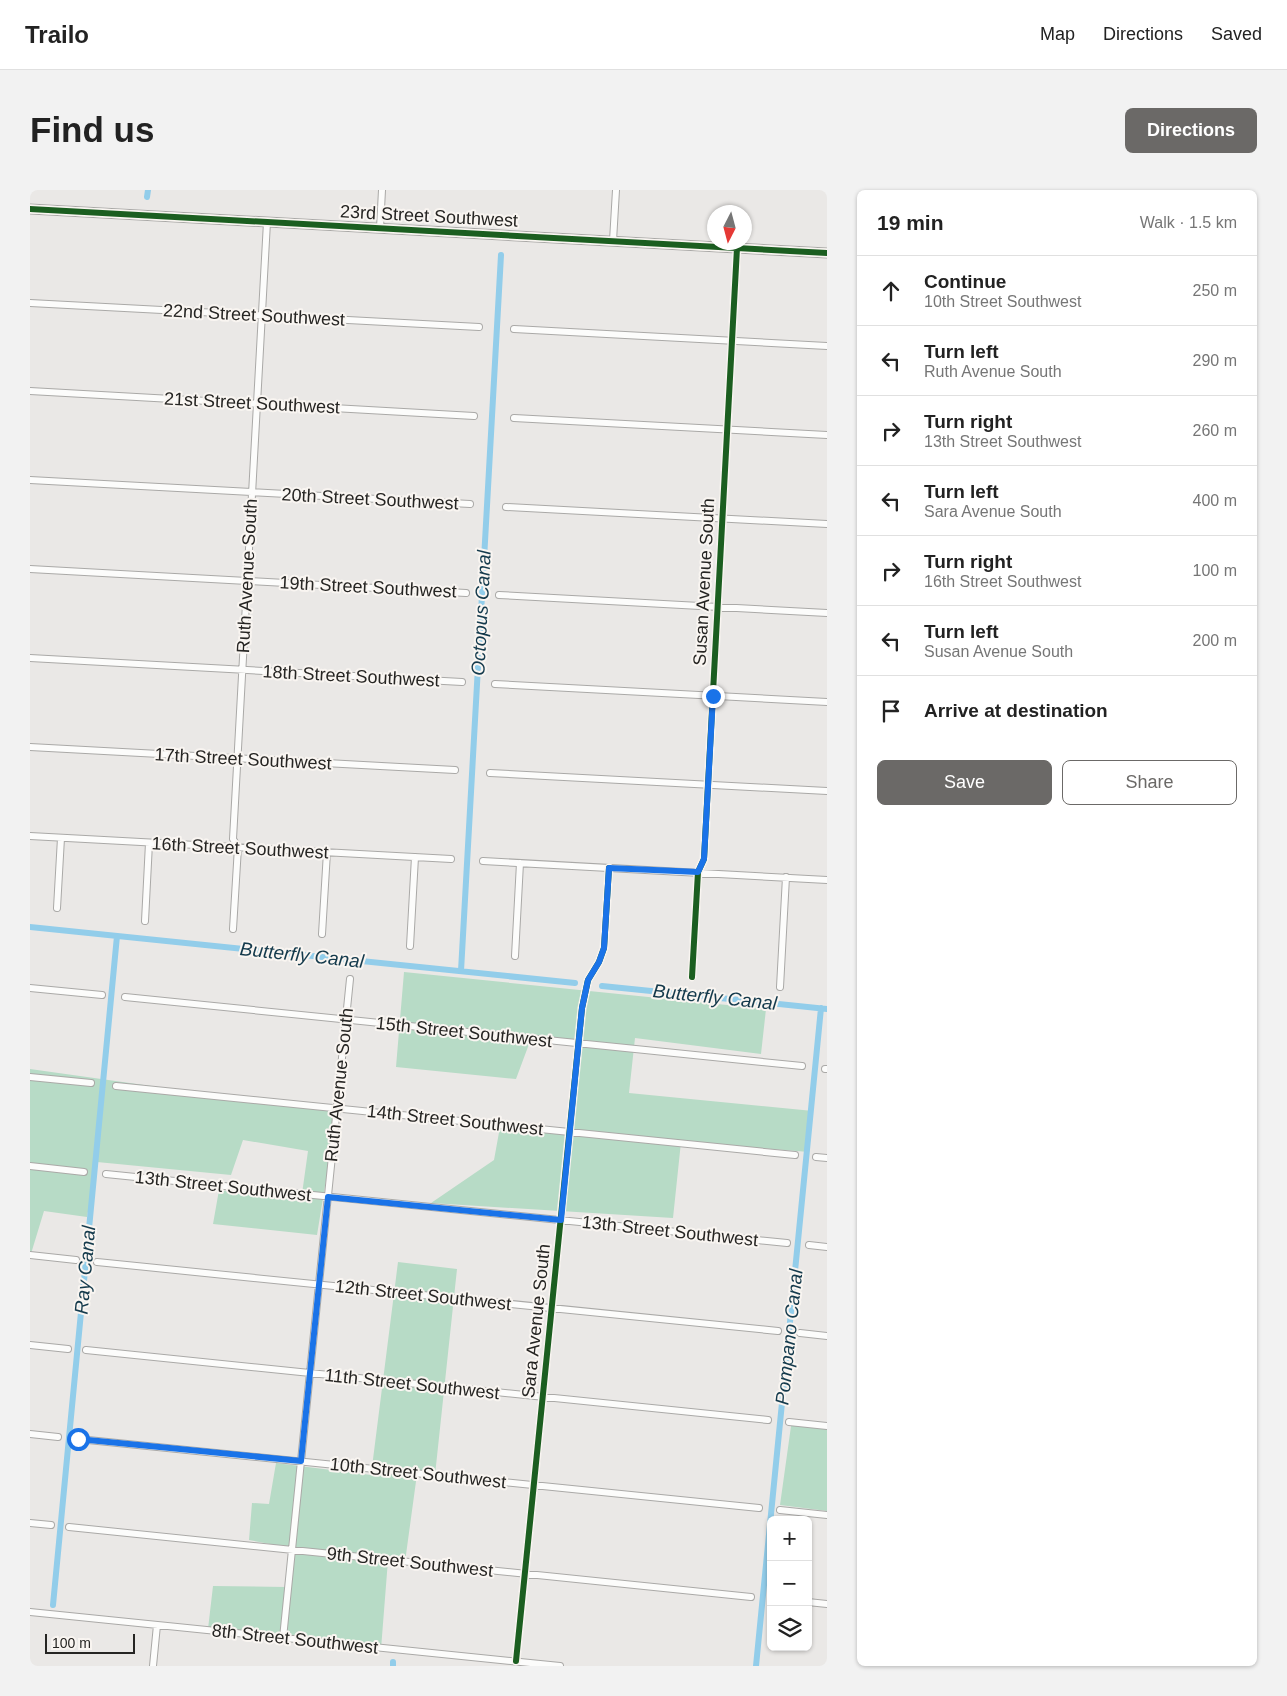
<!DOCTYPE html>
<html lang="en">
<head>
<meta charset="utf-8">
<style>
  :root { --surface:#fff; --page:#f2f2f2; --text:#222; --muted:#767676; --line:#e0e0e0; --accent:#6b6967 }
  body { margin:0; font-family:Helvetica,sans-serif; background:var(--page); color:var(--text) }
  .controls { position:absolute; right:15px; bottom:15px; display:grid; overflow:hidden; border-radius:8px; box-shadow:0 1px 4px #0004 }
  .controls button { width:45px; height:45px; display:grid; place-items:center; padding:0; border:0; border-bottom:1px solid var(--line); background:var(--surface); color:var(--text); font:25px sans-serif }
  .compass { position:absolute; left:677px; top:15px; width:45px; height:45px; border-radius:50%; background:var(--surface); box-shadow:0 1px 4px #0004; rotate:186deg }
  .scale { position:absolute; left:15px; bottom:12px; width:90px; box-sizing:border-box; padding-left:5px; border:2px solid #262523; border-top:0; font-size:14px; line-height:18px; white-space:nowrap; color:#262523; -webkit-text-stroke:4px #f9f5f1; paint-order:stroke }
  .stop { position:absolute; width:15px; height:15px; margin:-11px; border:4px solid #1a73e8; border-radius:50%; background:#fff }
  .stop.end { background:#1a73e8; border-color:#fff; box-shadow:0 1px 5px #0008 }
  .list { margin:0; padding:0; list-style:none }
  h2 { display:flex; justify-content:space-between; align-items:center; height:65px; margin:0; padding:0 20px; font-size:21px }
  h2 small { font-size:16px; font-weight:400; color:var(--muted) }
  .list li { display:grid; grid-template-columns:32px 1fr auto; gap:15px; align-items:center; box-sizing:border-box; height:70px; padding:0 20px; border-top:1px solid var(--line) }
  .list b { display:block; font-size:19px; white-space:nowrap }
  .list p { margin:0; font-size:16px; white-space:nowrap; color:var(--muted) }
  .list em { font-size:16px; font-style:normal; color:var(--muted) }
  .actions { display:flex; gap:10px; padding:15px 20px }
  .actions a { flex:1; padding:11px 0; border:1px solid var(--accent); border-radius:8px; text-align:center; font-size:18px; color:var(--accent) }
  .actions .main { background:var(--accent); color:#fff }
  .icon { flex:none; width:28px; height:28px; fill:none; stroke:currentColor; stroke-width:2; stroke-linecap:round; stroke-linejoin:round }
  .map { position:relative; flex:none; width:797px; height:1476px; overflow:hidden; border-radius:8px }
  header { display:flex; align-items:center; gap:30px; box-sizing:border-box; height:70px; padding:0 25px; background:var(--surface); border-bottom:1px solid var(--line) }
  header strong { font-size:24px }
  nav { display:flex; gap:28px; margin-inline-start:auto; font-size:18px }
  .intro { display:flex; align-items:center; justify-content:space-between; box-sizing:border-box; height:120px; padding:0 30px }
  h1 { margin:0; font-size:35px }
  .button { padding:12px 22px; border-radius:8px; background:var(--accent); color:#fff; font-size:18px; font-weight:700 }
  main { display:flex; gap:30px; padding:0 30px }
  aside { flex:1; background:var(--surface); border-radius:8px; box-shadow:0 1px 4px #0004 }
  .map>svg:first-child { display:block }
  .green { fill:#b7dbc6 }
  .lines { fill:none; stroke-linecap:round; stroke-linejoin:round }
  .canal { stroke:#92cdea; stroke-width:6 }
  .street-casing { stroke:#aaa9a7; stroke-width:8 }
  .secondary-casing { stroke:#aaa9a7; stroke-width:11 }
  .street { stroke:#fcfcfb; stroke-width:6 }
  .secondary { stroke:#f4f0ef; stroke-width:9 }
  .cycleway-casing { stroke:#f9f5f1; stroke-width:9 }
  .cycleway { stroke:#1b5e20; stroke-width:6 }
  .route { stroke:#1a73e8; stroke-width:6 }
  .labels { text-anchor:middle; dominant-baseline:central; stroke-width:4; stroke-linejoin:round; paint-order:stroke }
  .street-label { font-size:18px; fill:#262523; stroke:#f9f5f1 }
  .water-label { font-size:19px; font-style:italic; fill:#143a4c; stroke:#f9f5f1 }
</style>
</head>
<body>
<header>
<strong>Trailo</strong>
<nav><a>Map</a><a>Directions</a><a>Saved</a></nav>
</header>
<div class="intro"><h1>Find us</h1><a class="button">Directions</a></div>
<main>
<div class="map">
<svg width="797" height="1476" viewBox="0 0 797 1476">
  <rect width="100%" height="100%" fill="#eae8e6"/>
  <path class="green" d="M374 782 736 819 731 864 605 848 599 903 783 921 779 962 651 952 643 1028 401 1013 464 970 470 937 537 943 546 852 502 846 486 889 366 877Z
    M0 879 307 922 287 1045 183 1034 189 1000 271 1011 278 961 213 950 201 985 67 972 57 1027 14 1021 0 1067Z
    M368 1072 427 1079 405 1285 387 1284 375 1372 358 1370 351 1459 178 1439 183 1396 256 1397 261 1358 219 1350 222 1313 239 1314 246 1273 341 1285Z
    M762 1229 797 1234V1321L750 1315Z"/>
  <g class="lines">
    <path class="canal" d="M117 7 118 0
      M0 737 545 793
      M431 781 471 65
      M572 796 797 819
      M23 1415 87 746
      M363 1476V1472
      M726 1476 791 818"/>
    <g class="street-casing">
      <path id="street" d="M350 38 352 0
        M583 51 586 0
        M0 113 449 137
        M484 139 797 156
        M0 201 444 226
        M484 228 797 245
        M0 290 440 314
        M476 317 797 334
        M0 379 436 403
        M469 405 797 423
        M0 468 432 492
        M465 494 797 512
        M0 557 425 580
        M460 583 797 601
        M0 646 421 669
        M453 671 797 690
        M27 718 31 648
        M115 731 119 653
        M203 739 208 657 203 649 237 32
        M292 744 297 662
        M380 756 385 667
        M485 766 490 673
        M662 787 668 682 674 669 707 58
        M750 797 756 687
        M0 798 72 805
        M95 807 772 876
        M795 879H797
        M0 887 61 893
        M86 896 765 965
        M786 967 797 968
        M0 976 54 982
        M76 984 757 1053
        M779 1055 797 1057
        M0 1065 46 1070
        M67 1072 748 1141
        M770 1143 797 1146
        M0 1155 38 1159
        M56 1160 738 1230
        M759 1232 797 1236
        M0 1244 28 1247
        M48 1249 729 1318
        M750 1320 797 1325
        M0 1333 21 1335
        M39 1337 721 1407
        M778 1412 797 1414
        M0 1422 530 1476
        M253 1448 320 789
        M486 1471 552 818 558 790 569 772 574 758 579 678
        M123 1476 127 1435"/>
    </g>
    <g class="secondary-casing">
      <path id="secondary" d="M0 19 797 63"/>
    </g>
    <use href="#street" class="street"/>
    <use href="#secondary" class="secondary"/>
    <g class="cycleway-casing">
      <path id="cycleway" d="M0 19 797 63
        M662 787 668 682 674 669 707 58
        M486 1471 552 818 558 790 569 772 574 758 579 678"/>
    </g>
    <use href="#cycleway" class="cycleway"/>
  </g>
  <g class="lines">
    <path class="route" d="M48 1249 271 1271 298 1007 531 1030 552 818 558 790 569 772 574 758 579 678 668 682 674 669 683 506"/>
  </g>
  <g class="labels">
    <g class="street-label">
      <text transform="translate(399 26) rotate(3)">23rd Street Southwest</text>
      <text transform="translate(224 125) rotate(3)">22nd Street Southwest</text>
      <text transform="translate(222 213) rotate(3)">21st Street Southwest</text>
      <text transform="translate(340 309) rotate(3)">20th Street Southwest</text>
      <text transform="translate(217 386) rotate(-87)">Ruth Avenue South</text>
      <text transform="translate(674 392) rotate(-87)">Susan Avenue South</text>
      <text transform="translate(338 397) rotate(3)">19th Street Southwest</text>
      <text transform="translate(321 486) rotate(3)">18th Street Southwest</text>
      <text transform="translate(213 569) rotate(3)">17th Street Southwest</text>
      <text transform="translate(210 658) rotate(3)">16th Street Southwest</text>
      <text transform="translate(434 842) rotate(6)">15th Street Southwest</text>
      <text transform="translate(309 895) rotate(-84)">Ruth Avenue South</text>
      <text transform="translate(425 930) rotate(6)">14th Street Southwest</text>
      <text transform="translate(193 996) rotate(6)">13th Street Southwest</text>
      <text transform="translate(640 1041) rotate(6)">13th Street Southwest</text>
      <text transform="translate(393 1105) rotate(6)">12th Street Southwest</text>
      <text transform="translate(506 1131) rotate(-84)">Sara Avenue South</text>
      <text transform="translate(382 1194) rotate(6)">11th Street Southwest</text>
      <text transform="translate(388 1283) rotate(6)">10th Street Southwest</text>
      <text transform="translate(380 1372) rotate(6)">9th Street Southwest</text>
      <text transform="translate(265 1449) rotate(6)">8th Street Southwest</text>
    </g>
    <g class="water-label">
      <text transform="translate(451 423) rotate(-87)">Octopus Canal</text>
      <text transform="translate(272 765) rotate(6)">Butterfly Canal</text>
      <text transform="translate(685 807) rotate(6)">Butterfly Canal</text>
      <text transform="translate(55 1080) rotate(-85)">Ray Canal</text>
      <text transform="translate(759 1147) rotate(-84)">Pompano Canal</text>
    </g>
  </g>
</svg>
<div class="controls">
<button>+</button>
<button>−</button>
<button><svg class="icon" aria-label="layers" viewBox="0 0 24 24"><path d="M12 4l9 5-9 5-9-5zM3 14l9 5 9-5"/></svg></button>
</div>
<svg class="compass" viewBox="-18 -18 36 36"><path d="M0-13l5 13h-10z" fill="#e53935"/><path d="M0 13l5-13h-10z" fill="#767676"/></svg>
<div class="scale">100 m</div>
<div class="stop" style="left:48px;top:1249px"></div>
<div class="stop end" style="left:683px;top:506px"></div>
</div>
<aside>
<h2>19 min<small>Walk · 1.5 km</small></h2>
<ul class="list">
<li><svg class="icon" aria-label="ahead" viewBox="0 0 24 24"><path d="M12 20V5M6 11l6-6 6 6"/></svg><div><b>Continue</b><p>10th Street Southwest</p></div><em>250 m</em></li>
<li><svg class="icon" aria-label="left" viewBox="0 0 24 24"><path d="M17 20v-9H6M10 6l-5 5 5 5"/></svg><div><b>Turn left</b><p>Ruth Avenue South</p></div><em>290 m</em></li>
<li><svg class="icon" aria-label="right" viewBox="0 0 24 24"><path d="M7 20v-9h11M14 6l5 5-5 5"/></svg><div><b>Turn right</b><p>13th Street Southwest</p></div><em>260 m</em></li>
<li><svg class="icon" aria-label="left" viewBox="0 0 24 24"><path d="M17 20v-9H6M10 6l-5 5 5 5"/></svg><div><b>Turn left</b><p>Sara Avenue South</p></div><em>400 m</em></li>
<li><svg class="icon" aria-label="right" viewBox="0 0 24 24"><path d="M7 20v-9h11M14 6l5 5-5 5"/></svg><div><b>Turn right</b><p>16th Street Southwest</p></div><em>100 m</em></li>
<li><svg class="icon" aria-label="left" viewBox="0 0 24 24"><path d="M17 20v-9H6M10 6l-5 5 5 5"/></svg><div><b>Turn left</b><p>Susan Avenue South</p></div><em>200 m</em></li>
<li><svg class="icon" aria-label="arrive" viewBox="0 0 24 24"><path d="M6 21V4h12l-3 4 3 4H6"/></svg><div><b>Arrive at destination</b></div></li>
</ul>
<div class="actions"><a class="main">Save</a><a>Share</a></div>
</aside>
</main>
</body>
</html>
